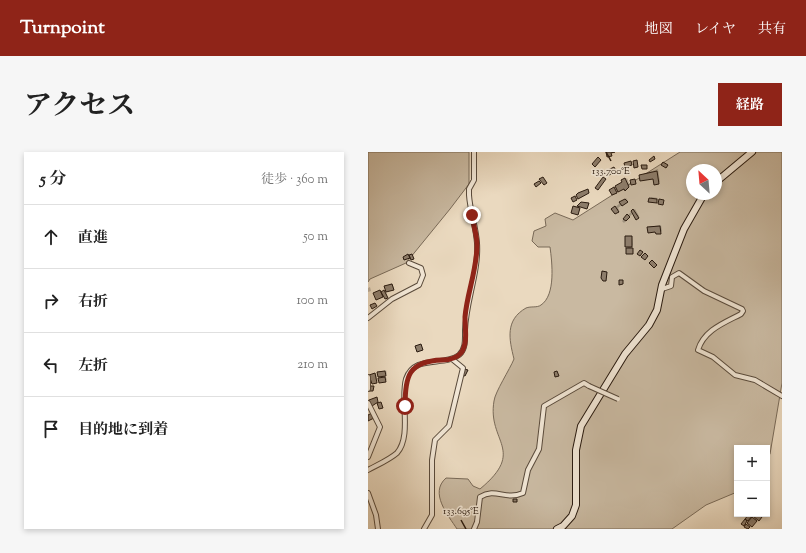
<!DOCTYPE html>
<html lang="ja">
<head>
<meta charset="utf-8">
<style>
  :root { --surface:#fff; --page:#f6f6f6; --text:#222; --muted:#767676; --line:#e0e0e0; --accent:#8f2418 }
  body { margin:0; font-family:"Sorts Mill Goudy","Noto Serif JP",serif; background:var(--page); color:var(--text) }
  .controls { position:absolute; right:12px; bottom:12px; display:grid; overflow:hidden; border-radius:0px; box-shadow:0 2px 6px #0003 }
  .controls button { width:36px; height:36px; display:grid; place-items:center; padding:0; border:0; border-bottom:1px solid var(--line); background:var(--surface); color:var(--text); font:20px sans-serif }
  .compass { position:absolute; left:318px; top:12px; width:36px; height:36px; border-radius:50%; background:var(--surface); box-shadow:0 2px 6px #0003; rotate:334deg }
  .stop { position:absolute; width:12px; height:12px; margin:-9px; border:3px solid #8f2418; border-radius:50%; background:#fff }
  .stop.end { background:#8f2418; border-color:#fff; box-shadow:0 1px 4px #0008 }
  .list { margin:0; padding:0; list-style:none }
  h2 { display:flex; justify-content:space-between; align-items:center; height:52px; margin:0; padding:0 16px; font-size:17px }
  h2 small { font-size:13px; font-weight:400; color:var(--muted) }
  .list li { display:grid; grid-template-columns:26px 1fr auto; gap:12px; align-items:center; box-sizing:border-box; height:64px; padding:0 16px; border-top:1px solid var(--line) }
  .list b { display:block; font-size:15px; white-space:nowrap }
  .list em { font-size:13px; font-style:normal; color:var(--muted) }
  .icon { flex:none; width:22px; height:22px; fill:none; stroke:currentColor; stroke-width:2; stroke-linecap:round; stroke-linejoin:round }
  .map { position:relative; flex:none; width:414px; height:377px; overflow:hidden; border-radius:0px }
  header { display:flex; align-items:center; gap:24px; box-sizing:border-box; height:56px; padding:0 20px; background:var(--accent); color:#fff }
  header strong { font-size:19px }
  nav { display:flex; gap:22px; margin-inline-start:auto; font-size:14px }
  .intro { display:flex; align-items:center; justify-content:space-between; box-sizing:border-box; height:96px; padding:0 24px }
  h1 { margin:0; font-size:28px }
  .button { padding:10px 18px; border-radius:0px; background:var(--accent); color:#fff; font-size:14px; font-weight:700 }
  main { display:flex; gap:24px; padding:0 24px }
  aside { flex:1; background:var(--surface); border-radius:0px; box-shadow:0 2px 6px #0003 }
  .map>svg:first-child { display:block }
  .green { fill:#c9b9a1; stroke:#796a58; fill-rule:evenodd }
  .shadow { fill:#0003 }
  .building { fill:#8d7d6b; stroke:#291a0f }
  .lines { fill:none; stroke-linecap:round; stroke-linejoin:round }
  .street-casing { stroke:#594a3b; stroke-width:6 }
  .secondary-casing { stroke:#291a0f; stroke-width:8 }
  .street { stroke:#f1e6d5; stroke-width:4 }
  .secondary { stroke:#f1e6d5; stroke-width:6 }
  .street-bridge-casing { stroke:#594a3b; stroke-width:6; stroke-linecap:butt }
  .street-bridge { stroke:#f1e6d5; stroke-width:4 }
  .route { stroke:#8f2418; stroke-width:5 }
  .ticks { fill:none; stroke:#291a0f; stroke-width:1.5 }
  .ticks-label { font-size:10px; text-anchor:middle; fill:#291a0f; stroke:#f1e6d5; stroke-width:3; stroke-linejoin:round; paint-order:stroke }
</style>
</head>
<body>
<header>
<strong>Turnpoint</strong>
<nav><a>地図</a><a>レイヤ</a><a>共有</a></nav>
</header>
<div class="intro"><h1>アクセス</h1><a class="button">経路</a></div>
<main>
<aside>
<h2>5 分<small>徒歩 · 360 m</small></h2>
<ul class="list">
<li><svg class="icon" aria-label="ahead" viewBox="0 0 24 24"><path d="M12 20V5M6 11l6-6 6 6"/></svg><div><b>直進</b></div><em>50 m</em></li>
<li><svg class="icon" aria-label="right" viewBox="0 0 24 24"><path d="M7 20v-9h11M14 6l5 5-5 5"/></svg><div><b>右折</b></div><em>100 m</em></li>
<li><svg class="icon" aria-label="left" viewBox="0 0 24 24"><path d="M17 20v-9H6M10 6l-5 5 5 5"/></svg><div><b>左折</b></div><em>210 m</em></li>
<li><svg class="icon" aria-label="arrive" viewBox="0 0 24 24"><path d="M6 21V4h12l-3 4 3 4H6"/></svg><div><b>目的地に到着</b></div></li>
</ul>
</aside>
<div class="map">
<svg width="414" height="377" viewBox="0 0 414 377">
  <rect width="100%" height="100%" fill="#ead9bf"/>
  <filter id="stains"><feTurbulence type="fractalNoise" baseFrequency=".005" numOctaves="4"/><feColorMatrix values="0 0 0 0 .2 0 0 0 0 .09 0 0 0 0 .02 0 0 0 .5 -.17"/></filter>
  <radialGradient id="worn" r=".72"><stop offset=".6" stop-color="#630" stop-opacity="0"/><stop offset="1" stop-color="#630" stop-opacity=".3"/></radialGradient>
  <path class="green" d="M0 0H101V32L82 57 38 111 2 127 0 130Z
    M312 0H414V231L402 302 399 306V296H369V340L338 353 304 377H89C80 363 61 341 78 326L100 327 105 334 112 337C159 298 119 290 126 249 127 240 142 217 146 207 141 187 137 168 158 156 163 154 169 156 173 153 188 143 184 110 182 95H170L164 89 166 79 178 74 177 67 187 61 205 68ZM324 18H348V42H324Z"/>
  <path class="shadow" d="M290 17 292 30 290 31 286 26 272 23Z
    M259 26 262 33 257 37 256 36 248 40 243 37 255 30Z
    M283 45 290 46 289 49 281 50Z
    M258 46 260 49 250 56 251 58 247 61 245 57Z
    M212 51H221L219 56 213 54 210 62 204 60 206 54H210Z
    M267 57 271 64 268 66 264 59Z
    M263 60 264 62 256 71 254 69Z
    M293 73 294 79 292 81 280 75Z
    M259 84H264L265 93 262 96H265V101L259 97 261 94Z
    M24 131 26 136 18 139 19 145 7 140 13 138 14 141 18 138V134Z
    M2 135 3 139 0 140V136Z
    M18 218 19 222 16 225H18L19 228 12 230V227L15 223 10 221Z
    M8 221 10 229 5 231 4 222Z
    M388 362 394 364 380 377 377 375Z"/>
  <path class="building" d="M238 0H247L243 1 244 4 239 5Z
    M286 4 287 7 282 10 281 8Z
    M230 5 233 8 227 15 224 12Z
    M269 8 270 15 266 16 265 9Z
    M263 9 264 13 257 15 256 11Z
    M295 10 300 13 298 16 293 13Z
    M273 13H279V17H274Z
    M246 15 248 19 245 21 242 17Z
    M242 17 245 21 241 23 239 19Z
    M289 19 291 32 286 33 285 27 272 29 271 23Z
    M175 25 179 31 176 33 171 27Z
    M235 25 238 27 230 38 227 36Z
    M257 26 261 35 257 39 256 37 250 40 247 34 254 30 253 28Z
    M267 27 268 32 263 33 262 28Z
    M171 29 173 31 168 35 166 32Z
    M246 35 249 41 244 43 241 38Z
    M220 37 221 41 210 47 208 43 210 41Z
    M207 44 209 48 205 50 203 46Z
    M281 46 289 47V51L280 50Z
    M257 47 260 50 254 54 251 50Z
    M291 47 296 48 295 53 290 52Z
    M213 50 221 51 219 57 209 54Z
    M205 54 212 56 210 63 203 61Z
    M247 54 251 60 247 62 243 57Z
    M265 57 271 66 268 68 263 59Z
    M259 62 262 65 258 69 255 67Z
    M292 74 293 82H288L287 80 280 81 279 75Z
    M257 84H264V95H257Z
    M258 96H265V102H258Z
    M272 98 275 100 272 104 269 102Z
    M277 101 280 104 277 108 273 105Z
    M40 102 42 106 36 108 35 105Z
    M44 102 46 107 43 108 41 103Z
    M284 108 289 113 286 116 281 111Z
    M234 119 239 120 238 129H235L233 126Z
    M251 128H255V132L251 133Z
    M24 132 26 138 18 140 16 134Z
    M12 138 15 145 8 148 5 141Z
    M16 138 20 146 17 147 13 140Z
    M7 151 9 154 4 157 2 153Z
    M53 192 55 198 49 200 47 194Z
    M96 217 100 218 97 224 94 223Z
    M17 219 18 224 10 225 9 220Z
    M189 219 191 224 187 225 186 220Z
    M7 221 9 231 4 232 1 223Z
    M17 225 18 230 11 231 10 226Z
    M1 234H6L5 239H1Z
    M9 245 10 250 4 254 1 248Z
    M13 250 15 256 11 257 9 251Z
    M4 261 6 266 0 269V263Z
    M145 347H149V350H145Z
    M381 362 384 364 380 369 377 367Z
    M387 362 394 365 391 369 385 364Z
    M384 365 389 369 384 375 379 371Z
    M377 367 379 369 376 374 373 372Z
    M378 372 382 375 380 377 376 375Z"/>
  <g class="lines">
    <g class="street-casing">
      <path id="street" d="M294 137 303 134 304 125 311 121 336 139 374 157 375 159 373 162C356 171 336 178 330 198L345 205 367 223 387 228 414 244
        M0 166 24 147 51 133 55 123 53 116 41 111
        M0 225V237
        M0 251 12 275 0 305
        M0 318C9 313 21 308 29 301 44 284 32 248 38 227 46 202 76 215 91 203 98 197 97 187 97 178 98 149 111 120 109 91 108 75 102 59 101 43V37L106 28V0
        M0 341 8 363 10 377
        M56 377 64 363V308L67 288 81 274 95 216 84 207
        M106 377 109 370 112 345C128 335 137 349 155 341L160 318 171 297 176 254 216 231 221 234"/>
    </g>
    <g class="secondary-casing">
      <path id="secondary" d="M348 30 384 0
        M189 377 195 374 204 364 208 353V298L213 274 257 202 281 173 289 158 294 133 316 77 336 42"/>
    </g>
    <use href="#street" class="street"/>
    <use href="#secondary" class="secondary"/>
    <g class="street-bridge-casing">
      <path id="street-bridge" d="M221 234 250 247"/>
    </g>
    <use href="#street-bridge" class="street-bridge"/>
  </g>
  <g class="lines">
    <path class="route" d="M37 254C37 225 40 209 74 208 81 208 88 207 93 201 100 192 97 176 97 165 99 141 109 118 109 93 109 83 105 72 104 63"/>
  </g>
  <path class="ticks" d="M238 0 243 9M93 368 98 377"/>
  <g class="ticks-label">
    <text x="243" y="22">133.700°E</text>
    <text x="93" y="362">133.695°E</text>
  </g>
  <rect width="100%" height="100%" filter="url(#stains)"/>
  <rect width="100%" height="100%" fill="url(#worn)"/>
</svg>
<div class="controls">
<button>+</button>
<button>−</button>
</div>
<svg class="compass" viewBox="-18 -18 36 36"><path d="M0-13l5 13h-10z" fill="#e53935"/><path d="M0 13l5-13h-10z" fill="#767676"/></svg>
<div class="stop" style="left:37px;top:254px"></div>
<div class="stop end" style="left:104px;top:63px"></div>
</div>
</main>
</body>
</html>
